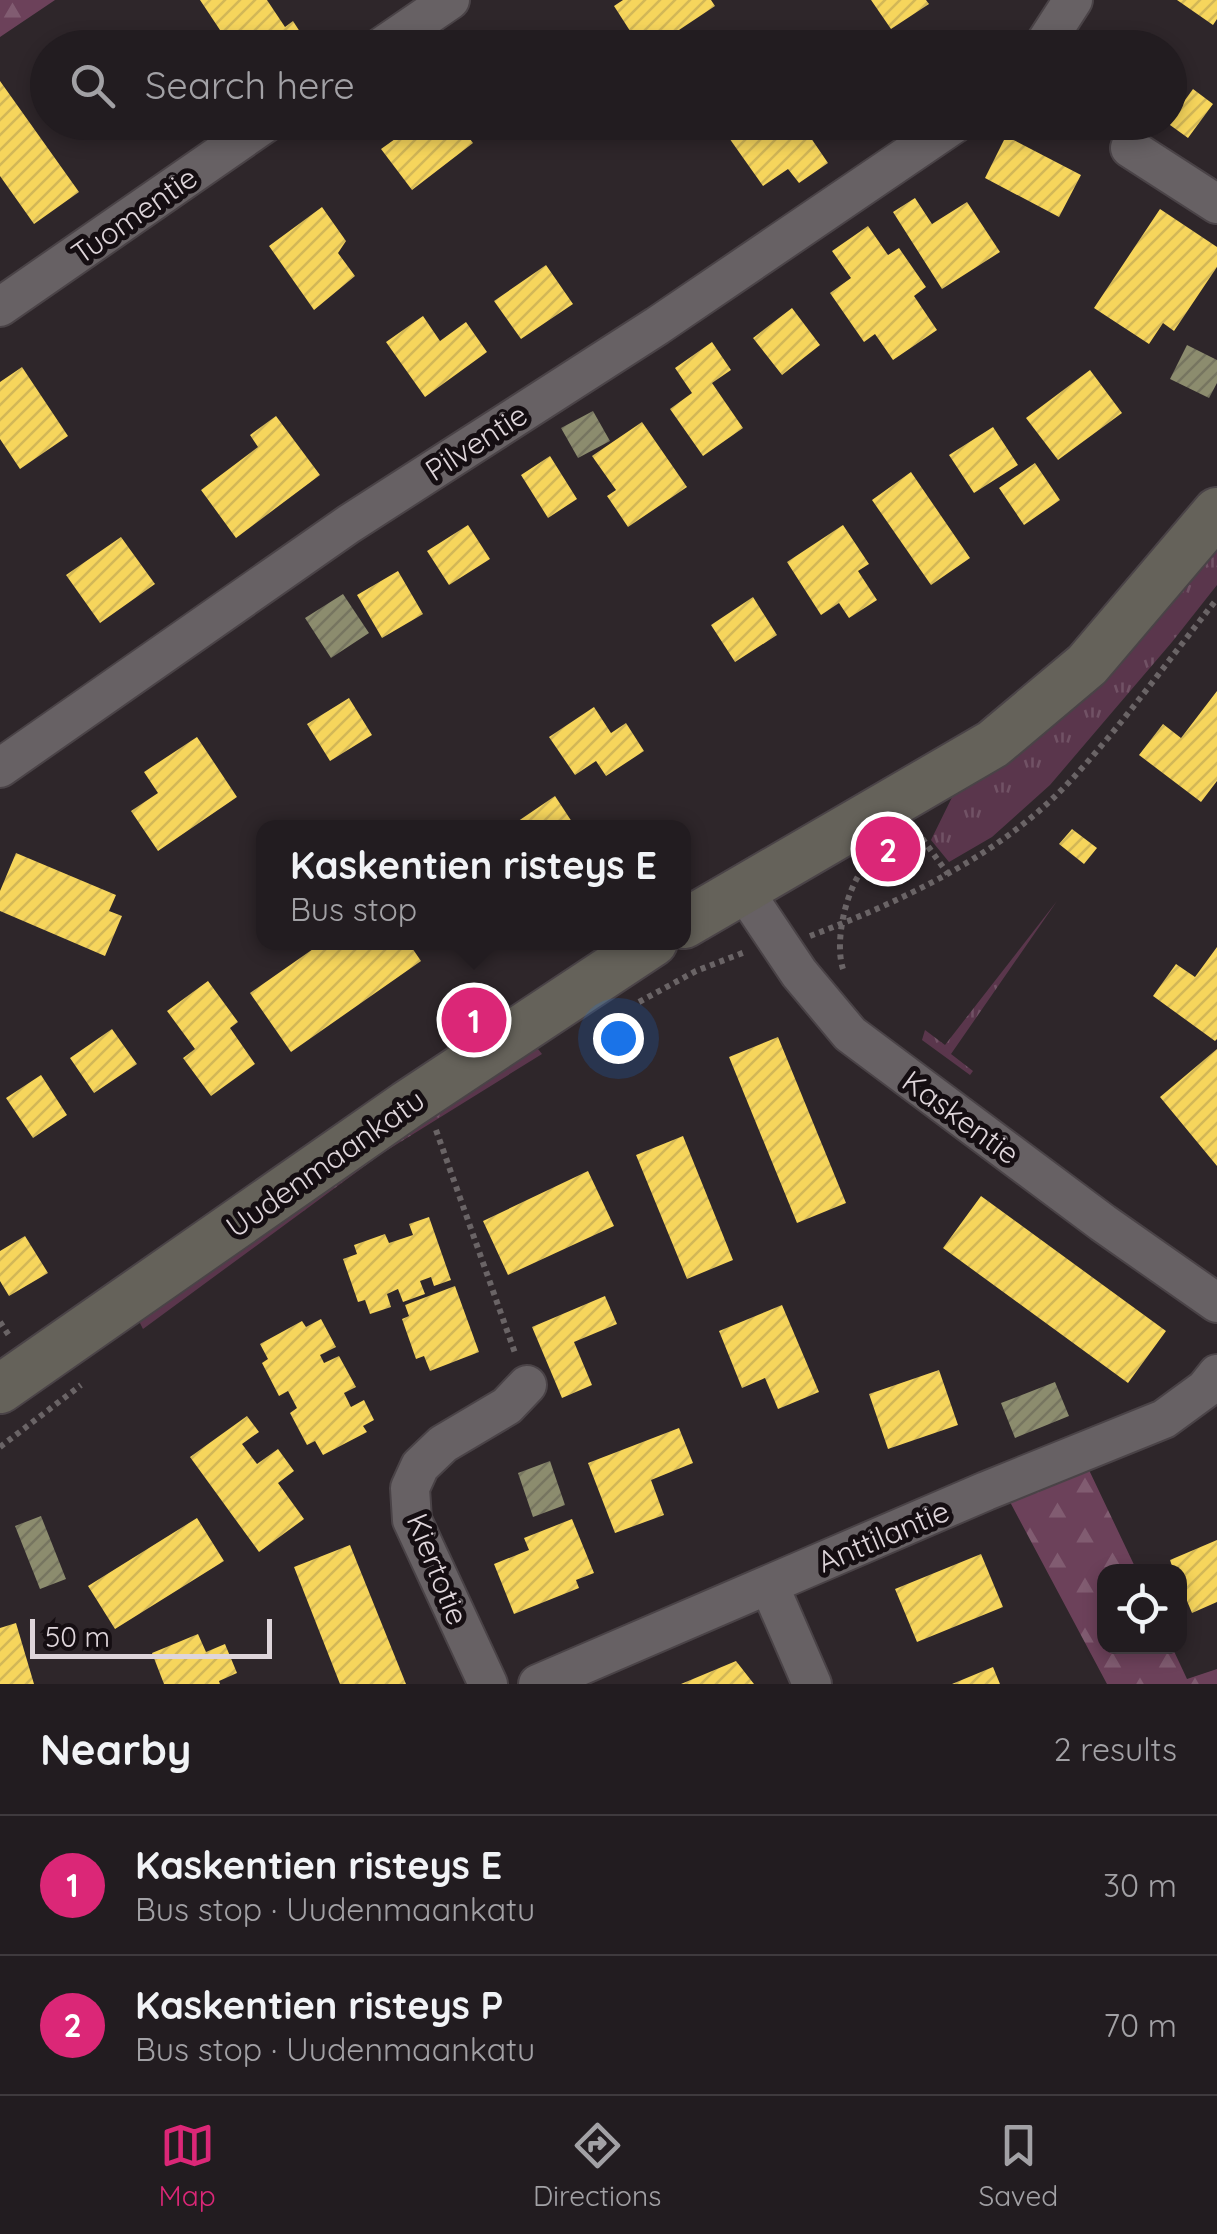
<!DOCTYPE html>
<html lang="en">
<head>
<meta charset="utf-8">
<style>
  :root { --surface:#221c20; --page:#2e292d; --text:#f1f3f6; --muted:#a2a1a5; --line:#3f3a3e; --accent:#db2777 }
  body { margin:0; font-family:Quicksand,sans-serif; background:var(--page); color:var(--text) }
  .controls { position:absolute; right:30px; bottom:30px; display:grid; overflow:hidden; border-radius:20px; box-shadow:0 5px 15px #0003 }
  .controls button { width:90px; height:90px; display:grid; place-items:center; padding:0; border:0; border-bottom:2px solid var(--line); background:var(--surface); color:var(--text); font:50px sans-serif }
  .scale { position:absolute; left:30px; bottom:25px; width:242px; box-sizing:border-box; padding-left:10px; border:5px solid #ded5da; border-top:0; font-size:28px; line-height:35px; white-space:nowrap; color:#ded5da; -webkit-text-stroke:8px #150e12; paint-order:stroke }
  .you { position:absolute; left:618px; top:1038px; width:35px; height:35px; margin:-25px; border:8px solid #fff; border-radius:50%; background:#1a73e8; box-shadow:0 0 0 15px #1a73e833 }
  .badge { display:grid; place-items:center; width:65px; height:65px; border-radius:50%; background:var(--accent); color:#fff; font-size:32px; font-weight:700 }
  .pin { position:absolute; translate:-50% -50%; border:5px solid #fff; box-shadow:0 2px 10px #0006 }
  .popup { position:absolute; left:256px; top:820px; width:435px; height:130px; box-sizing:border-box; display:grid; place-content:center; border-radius:20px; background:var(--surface); filter:drop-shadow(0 2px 8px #0005); font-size:32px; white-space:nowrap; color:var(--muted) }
  .popup b { font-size:38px; color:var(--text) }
  .popup::after { content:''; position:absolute; left:50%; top:100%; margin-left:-20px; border:20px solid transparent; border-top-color:var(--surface) }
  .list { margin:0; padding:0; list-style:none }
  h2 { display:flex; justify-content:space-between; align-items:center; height:130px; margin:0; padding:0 40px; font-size:42px }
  h2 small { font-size:32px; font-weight:400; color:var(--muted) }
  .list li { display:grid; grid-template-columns:65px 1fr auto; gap:30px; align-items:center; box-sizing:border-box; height:140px; padding:0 40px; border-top:2px solid var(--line) }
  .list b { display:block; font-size:38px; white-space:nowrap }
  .list p { margin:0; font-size:32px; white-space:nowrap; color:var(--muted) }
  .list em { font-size:32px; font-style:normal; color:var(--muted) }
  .icon { flex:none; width:55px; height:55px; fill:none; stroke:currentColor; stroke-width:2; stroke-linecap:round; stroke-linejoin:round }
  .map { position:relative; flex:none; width:1217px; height:1684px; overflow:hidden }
  .search { position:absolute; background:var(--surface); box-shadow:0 5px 15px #0003; left:30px; right:30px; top:30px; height:110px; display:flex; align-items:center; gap:25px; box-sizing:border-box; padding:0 35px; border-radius:55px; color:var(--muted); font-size:38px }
  .sheet { height:410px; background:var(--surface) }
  nav { display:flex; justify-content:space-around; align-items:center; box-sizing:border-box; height:140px; border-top:2px solid var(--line); background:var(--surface); font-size:28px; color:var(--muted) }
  nav a { display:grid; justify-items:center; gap:5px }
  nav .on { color:var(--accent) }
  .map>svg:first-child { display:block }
  .grass { fill:url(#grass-tufts) }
  .forest { fill:url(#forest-firs) }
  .homes { fill:url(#homes-hatch) }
  .industry { fill:url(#industry-hatch) }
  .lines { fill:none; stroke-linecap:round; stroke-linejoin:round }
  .minor-casing { stroke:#4a4347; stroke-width:42 }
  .major-casing { stroke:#4a4347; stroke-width:52 }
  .path { stroke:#6a6466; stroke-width:6; stroke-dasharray:5 5; stroke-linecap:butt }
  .minor { stroke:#676164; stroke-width:38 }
  .major { stroke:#65625a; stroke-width:48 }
  .labels { text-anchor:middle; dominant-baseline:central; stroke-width:10; stroke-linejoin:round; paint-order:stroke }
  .street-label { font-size:30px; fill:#ded5da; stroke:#150e12 }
</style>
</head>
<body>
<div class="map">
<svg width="1217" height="1684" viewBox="0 0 1217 1684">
  <defs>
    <pattern id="grass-tufts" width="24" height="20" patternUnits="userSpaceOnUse" patternTransform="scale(2.5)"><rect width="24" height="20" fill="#5a364c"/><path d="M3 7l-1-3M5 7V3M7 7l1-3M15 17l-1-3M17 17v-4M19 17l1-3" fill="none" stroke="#715265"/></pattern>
    <pattern id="forest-firs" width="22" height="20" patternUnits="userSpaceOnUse" patternTransform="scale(2.5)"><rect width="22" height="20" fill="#6c415a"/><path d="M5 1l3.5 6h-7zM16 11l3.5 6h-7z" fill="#815c71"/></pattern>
    <pattern id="homes-hatch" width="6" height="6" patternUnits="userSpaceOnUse" patternTransform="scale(2.5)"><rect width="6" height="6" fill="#f6d55c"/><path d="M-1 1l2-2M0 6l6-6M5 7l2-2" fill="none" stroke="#d2b757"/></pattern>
    <pattern id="industry-hatch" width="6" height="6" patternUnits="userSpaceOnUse" patternTransform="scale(2.5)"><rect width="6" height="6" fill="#8c8c6e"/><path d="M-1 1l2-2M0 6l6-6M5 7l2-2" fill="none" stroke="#767560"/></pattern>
  </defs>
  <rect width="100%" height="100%" fill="#2e262a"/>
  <path class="grass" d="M1217 541V585L1172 642 1050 785 992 837 949 862 931 840 960 781Z
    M1057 901 951 1054 973 1071 970 1075 922 1040 925 1030 945 1045Z
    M534 1044 542 1054 381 1154 143 1329 140 1323 142 1313Z"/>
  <path class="forest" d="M0 0H55L0 37Z
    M1089 1470 1137 1571 1104 1572V1646L1172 1647 1187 1679 1217 1669V1684H1107L1010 1502Z"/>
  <path class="homes" d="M200 0H267L285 27 293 21 304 38 290 48H232Z
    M623 0H711L715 6 652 48H641L614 6Z
    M871 0H926L929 4 891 29Z
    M1177 0H1217V19L1213 25Z
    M0 81 79 192 34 224 0 176Z
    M1193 89 1213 104 1188 138 1170 125V121Z
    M386 122H457L473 143 412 190 381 149 395 139Z
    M477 122H514L491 140Z
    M731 122H800L828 163 799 183 788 169 763 186 722 128Z
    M1006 136 1081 175 1059 217 985 178Z
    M915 198 932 224 967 202 1000 252 942 289 893 212Z
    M322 207 346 241 338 253 355 276 314 310 269 246Z
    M1160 209 1217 247V267L1174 331 1163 323 1149 344 1094 308Z
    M868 226 888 255 899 248 926 287 914 296 937 330 893 360 875 334 864 342 830 293 851 278 832 251Z
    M546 265 573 304 521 339 494 301Z
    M792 308 820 345 782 375 753 338Z
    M423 316 440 341 466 322 487 352 425 397 386 342Z
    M712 342 731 370 712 383 743 428 703 456 670 409 692 393 675 368Z
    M22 367 68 436 20 469 0 439V382Z
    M1090 370 1122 413 1058 460 1026 418Z
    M276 416 320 475 236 538 201 490 258 447 250 435Z
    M642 422 687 487 628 527 607 496 616 490 592 456Z
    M993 427 1018 465 974 493 949 455Z
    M550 456 577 499 548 518 521 475Z
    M1035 463 1060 500 1024 525 999 488Z
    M911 472 970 558 931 585 872 500Z
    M468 525 490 559 449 585 427 551Z
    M843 525 869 564 858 571 877 600 849 618 839 603 821 615 787 562Z
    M121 537 155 584 100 623 66 575Z
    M398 571 423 614 382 638 357 595Z
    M753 597 777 635 735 662 711 625Z
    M1217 691V781L1201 802 1139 755 1163 724 1181 738Z
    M349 698 372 735 330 761 307 724Z
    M594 707 611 733 626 723 644 751 606 776 596 761 575 775 549 737Z
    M197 737 237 797 158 851 131 811 158 793 144 772Z
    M555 796 576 828H508Z
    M1072 829 1097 848 1084 864 1059 844Z
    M16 853 116 895 109 911 122 916 105 956 0 911V891Z
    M323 942H408L421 961 291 1052 250 993Z
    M1217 947V1039L1215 1041 1153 996 1176 964 1195 977Z
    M208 981 238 1022 230 1028 255 1064 211 1096 183 1058 195 1049 167 1011Z
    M112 1029 137 1064 94 1093 70 1058Z
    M778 1037 846 1203 797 1223 729 1057Z
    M1217 1049V1166L1160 1097Z
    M41 1075 67 1115 33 1138 6 1098Z
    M683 1136 733 1260 687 1279 636 1155Z
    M588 1171 614 1226 508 1275 483 1221Z
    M981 1196 1166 1331 1128 1383 943 1248Z
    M429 1217 451 1280 434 1286 431 1277 420 1281 425 1294 403 1302 398 1289 387 1294 391 1307 370 1314 365 1300 358 1302 343 1259 357 1254 354 1245 385 1234 389 1243 413 1235 409 1224Z
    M25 1236 48 1273 9 1296 0 1281V1251Z
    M455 1286 479 1352 430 1371 424 1356 416 1359 402 1319 409 1316 405 1305Z
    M605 1296 617 1324 574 1342 592 1385 562 1398 532 1327Z
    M782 1305 819 1392 778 1409 765 1378 742 1388 719 1331Z
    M321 1319 336 1347 320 1355 324 1363 339 1356 356 1387 344 1393 351 1407 364 1400 374 1420 363 1426 367 1432 323 1455 315 1441 307 1445 290 1413 297 1408 288 1391 279 1396 262 1363 268 1359 260 1344 302 1321 306 1327Z
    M939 1370 958 1425 888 1449 869 1394Z
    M247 1416 259 1432 242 1444 257 1464 278 1449 294 1471 278 1483 304 1519 259 1552 190 1457Z
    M679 1428 693 1463 651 1480 664 1515 615 1533 588 1463Z
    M197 1518 224 1561 115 1629 88 1586Z
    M572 1519 594 1573 576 1580 579 1588 514 1614 494 1564 529 1550 524 1538Z
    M1217 1540V1602L1192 1613 1180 1584V1572H1174L1170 1560Z
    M350 1545 406 1684H340L294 1567Z
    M981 1554 1003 1607 917 1642 895 1589Z
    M16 1623 34 1684H0V1628Z
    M198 1634 206 1652 225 1644 237 1673 219 1681 220 1684H164L152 1653Z
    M736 1661 754 1684H681Z
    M993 1667 1000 1684H952Z"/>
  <path class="industry" d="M1187 345 1217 360V383L1209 398 1170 379Z
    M593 411 610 441 578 458 561 428Z
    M343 594 369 633 331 658 305 618Z
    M1055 1382 1069 1416 1015 1438 1001 1403Z
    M550 1461 565 1505 533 1517 518 1473Z
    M41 1516 66 1579 40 1589 15 1526Z"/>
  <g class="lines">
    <g class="minor-casing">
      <path id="minor" d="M380 48 450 0
        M1042 48 1073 0
        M1130 148 1217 204
        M0 307 267 122
        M0 768 349 524 657 326 957 122
        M744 891 799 973 850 1034 1103 1223 1217 1303
        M769 1585 812 1684
        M488 1684 412 1520 410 1488 420 1466 443 1444 507 1406 527 1385
        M538 1684 986 1491 1164 1419 1205 1389 1217 1374"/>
    </g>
    <g class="major-casing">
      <path id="major" d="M684 924 993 744 1087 665 1217 512
        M0 1389 407 1105 653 942"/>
    </g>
    <path class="path" d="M1090 122 1103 131
      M915 836 919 834 948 874
      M810 936C905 900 1003 854 1072 779 1124 723 1169 659 1217 599
      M843 969C834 941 846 888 866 865
      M639 1002 696 971 745 952
      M436 1130 515 1353
      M0 1322 10 1337
      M0 1447 81 1385"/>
    <use href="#minor" class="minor"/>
    <use href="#major" class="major"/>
  </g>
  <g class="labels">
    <g class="street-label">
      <text transform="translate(134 215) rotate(-35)">Tuomentie</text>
      <text transform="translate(476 442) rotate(-33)">Pilventie</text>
      <text transform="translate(961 1117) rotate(36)">Kaskentie</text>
      <text transform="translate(325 1163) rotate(-35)">Uudenmaankatu</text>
      <text transform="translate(883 1536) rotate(-23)">Anttilantie</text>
      <text transform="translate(438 1569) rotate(68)">Kiertotie</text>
    </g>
  </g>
</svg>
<div class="controls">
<button><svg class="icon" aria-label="locate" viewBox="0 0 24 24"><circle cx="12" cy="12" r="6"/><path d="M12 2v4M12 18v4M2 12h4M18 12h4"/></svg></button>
</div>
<div class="scale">50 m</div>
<div class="you"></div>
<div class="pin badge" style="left:474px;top:1020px">1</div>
<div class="popup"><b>Kaskentien risteys E</b>Bus stop</div>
<div class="pin badge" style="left:888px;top:849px">2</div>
<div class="search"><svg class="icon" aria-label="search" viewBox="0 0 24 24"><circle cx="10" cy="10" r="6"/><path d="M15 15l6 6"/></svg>Search here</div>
</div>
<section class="sheet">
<h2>Nearby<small>2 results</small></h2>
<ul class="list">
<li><span class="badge">1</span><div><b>Kaskentien risteys E</b><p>Bus stop · Uudenmaankatu</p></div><em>30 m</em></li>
<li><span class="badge">2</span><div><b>Kaskentien risteys P</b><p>Bus stop · Uudenmaankatu</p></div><em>70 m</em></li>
</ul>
</section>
<nav>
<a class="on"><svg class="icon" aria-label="map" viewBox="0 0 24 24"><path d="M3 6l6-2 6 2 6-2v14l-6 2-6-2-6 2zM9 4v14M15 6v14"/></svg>Map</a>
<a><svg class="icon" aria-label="directions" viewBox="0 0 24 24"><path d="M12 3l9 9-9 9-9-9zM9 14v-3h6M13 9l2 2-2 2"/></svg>Directions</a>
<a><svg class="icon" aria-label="saved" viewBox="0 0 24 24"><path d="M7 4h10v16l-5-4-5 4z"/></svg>Saved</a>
</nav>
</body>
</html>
